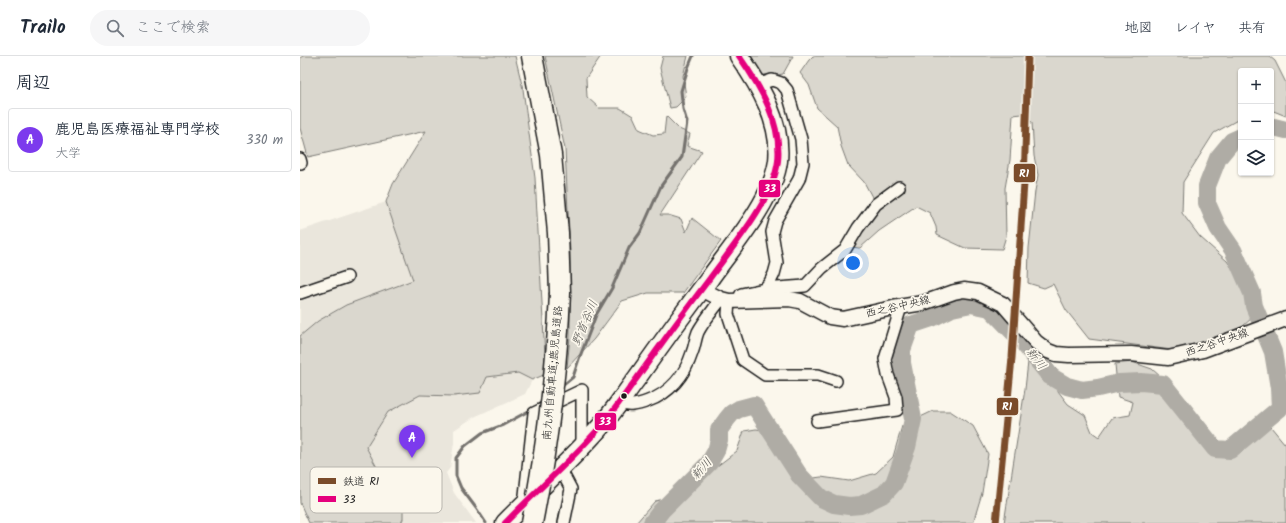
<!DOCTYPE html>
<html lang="ja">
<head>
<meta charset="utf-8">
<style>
  :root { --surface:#fff; --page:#f6f6f7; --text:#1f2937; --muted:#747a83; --line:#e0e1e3; --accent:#7c3aed }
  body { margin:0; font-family:Kalam,"Klee One",sans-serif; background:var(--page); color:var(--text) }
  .controls { position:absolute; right:12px; top:12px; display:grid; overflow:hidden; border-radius:4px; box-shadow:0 1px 3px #0004 }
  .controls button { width:36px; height:36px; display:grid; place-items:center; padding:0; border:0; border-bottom:1px solid var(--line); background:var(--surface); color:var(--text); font:20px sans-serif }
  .you { position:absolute; left:553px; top:207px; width:14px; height:14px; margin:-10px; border:3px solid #fff; border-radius:50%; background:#1a73e8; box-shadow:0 0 0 6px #1a73e833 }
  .badge { display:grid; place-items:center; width:26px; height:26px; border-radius:50%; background:var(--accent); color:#fff; font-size:13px; font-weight:700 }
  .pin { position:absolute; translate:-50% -33px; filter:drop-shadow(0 1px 2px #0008) }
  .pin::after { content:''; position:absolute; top:21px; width:14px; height:12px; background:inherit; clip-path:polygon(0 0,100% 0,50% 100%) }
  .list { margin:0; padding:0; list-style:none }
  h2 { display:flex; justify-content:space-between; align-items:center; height:52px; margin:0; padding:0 16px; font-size:17px }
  h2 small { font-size:13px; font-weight:400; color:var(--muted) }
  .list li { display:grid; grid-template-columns:26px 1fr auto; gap:12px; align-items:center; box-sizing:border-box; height:64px; margin:0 8px 8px; padding:0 8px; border:1px solid var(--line); border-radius:4px }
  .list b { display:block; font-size:15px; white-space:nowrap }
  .list p { margin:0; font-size:13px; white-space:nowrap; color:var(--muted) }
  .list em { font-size:13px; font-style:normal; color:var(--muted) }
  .icon { flex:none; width:22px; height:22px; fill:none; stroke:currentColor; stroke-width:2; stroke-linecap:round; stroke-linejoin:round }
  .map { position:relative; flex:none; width:986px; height:467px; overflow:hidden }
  header { display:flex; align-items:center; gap:24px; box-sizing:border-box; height:56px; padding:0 20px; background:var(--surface); border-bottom:1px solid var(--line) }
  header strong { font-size:19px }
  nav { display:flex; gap:22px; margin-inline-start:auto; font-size:14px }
  .search { width:280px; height:36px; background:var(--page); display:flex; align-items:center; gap:10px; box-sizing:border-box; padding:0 14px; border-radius:22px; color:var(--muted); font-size:15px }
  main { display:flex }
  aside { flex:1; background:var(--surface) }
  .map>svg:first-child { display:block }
  .built { fill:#eae6dc }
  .green { fill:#dad7ce; stroke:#7b7a75 }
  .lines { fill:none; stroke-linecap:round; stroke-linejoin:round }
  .stream { stroke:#74726e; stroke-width:3 }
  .river { stroke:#afaca5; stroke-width:18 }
  .minor-casing { stroke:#1c1c1c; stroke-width:14 }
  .tertiary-casing { stroke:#1c1c1c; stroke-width:17 }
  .primary-casing { stroke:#1c1c1c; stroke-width:21 }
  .motorway-casing { stroke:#1c1c1c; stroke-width:23 }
  .minor { stroke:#fbf7ec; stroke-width:11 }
  .tertiary { stroke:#fbf7ec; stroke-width:14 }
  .primary { stroke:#fbf7ec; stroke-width:18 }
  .motorway { stroke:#fbf7ec; stroke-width:20 }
  .motorway-bridge-casing { stroke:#1c1c1c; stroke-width:23; stroke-linecap:butt }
  .motorway-bridge { stroke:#fbf7ec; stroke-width:20 }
  .bus-1-casing { stroke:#fbf7ec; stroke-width:9 }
  .bus-1 { stroke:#e5007d; stroke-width:6 }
  .rail-1-casing { stroke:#fbf7ec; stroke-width:10 }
  .rail-1 { stroke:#7a4b2a; stroke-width:7 }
  .bus-dot { fill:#1c1c1c; stroke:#fbf7ec; stroke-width:1.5 }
  .labels { text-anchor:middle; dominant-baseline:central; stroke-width:3.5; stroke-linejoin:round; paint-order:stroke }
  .street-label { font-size:11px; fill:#1c1c1c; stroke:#fbf7ec }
  .water-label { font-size:12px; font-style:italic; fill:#575653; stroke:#fbf7ec }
  .key { fill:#fbf7ec; stroke:#b8b5ae; stroke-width:1 }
  .key-label { font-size:11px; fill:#1c1c1c }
  .line-badge { stroke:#fbf7ec; stroke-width:1.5 }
  .badge-label { font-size:11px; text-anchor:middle; font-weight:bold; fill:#fff }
</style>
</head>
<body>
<header>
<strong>Trailo</strong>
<div class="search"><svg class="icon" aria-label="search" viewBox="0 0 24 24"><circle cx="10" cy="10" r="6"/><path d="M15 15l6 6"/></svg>ここで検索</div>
<nav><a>地図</a><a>レイヤ</a><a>共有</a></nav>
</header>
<main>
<aside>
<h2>周辺<small></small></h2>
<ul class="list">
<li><span class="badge">A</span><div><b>鹿児島医療福祉専門学校</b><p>大学</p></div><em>330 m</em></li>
</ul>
</aside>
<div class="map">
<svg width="986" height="467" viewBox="0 0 986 467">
  <rect width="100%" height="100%" fill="#fbf7ec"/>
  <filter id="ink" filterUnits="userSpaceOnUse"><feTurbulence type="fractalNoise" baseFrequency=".025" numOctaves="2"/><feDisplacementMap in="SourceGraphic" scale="8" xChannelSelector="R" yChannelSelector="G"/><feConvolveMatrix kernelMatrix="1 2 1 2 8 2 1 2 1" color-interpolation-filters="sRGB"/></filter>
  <g filter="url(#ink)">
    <path class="built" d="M86 146 113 224 46 249 18 265 0 280V175Z
      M219 316 232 324 225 338 174 361 154 374V387L150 412 146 417 154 437 176 467H101L103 463V438L81 419 66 391 88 356 120 339 154 340 187 321Z"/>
    <path class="green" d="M3 0H215L223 33 235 122 246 318 232 324 218 317 187 321 180 337 154 340 120 339 88 356 66 391 81 419 103 438V463L101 467H9L0 447V280L18 265 46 249 113 224 86 146 93 128 126 75 8 101 0 72V2Z
      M245 0H301L286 22 287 41 299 52H320L333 60 339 73 353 79 364 78 366 60 379 73 390 78 387 90 402 95 360 159H368L381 163 386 176 392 162 421 185 383 237H348L322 245 294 283 267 312 270 281V196L265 93Z
      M363 0H388L383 20 386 41 376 51 370 52 360 12Z
      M447 0H493L483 18 472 20 457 18Z
      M513 0H969L975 5 986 27V60L971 54V15H941V62L914 77 883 126 882 157 900 181 927 205 942 226 950 248 952 262 943 270 900 289 872 294 789 283 766 254 753 228 744 232 728 227 729 192 735 135 738 119 734 100 732 66 722 58 713 59 710 104 705 132 706 180 702 193 665 192 637 179 636 171 630 157 616 150 579 175 560 192 550 191 567 163 572 141 564 126 548 109 541 90 537 70 517 52 509 29 500 17 509 4Z
      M728 306 751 307 760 318 758 335 768 348 785 359 792 376 799 381 812 362 830 359 833 346 818 341 815 308 832 306 852 313 880 338 906 371 922 387 945 380 948 368 962 360 985 388H986V467H704L725 333Z
      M633 355H650L673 370 688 398 682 437 673 467H336L355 445 388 438 412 414 437 395 444 375 456 373 471 375 493 425 521 421 549 425 576 417 593 401 602 370Z"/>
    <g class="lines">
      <path class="stream" d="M261 331 273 321 279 303 296 259 312 232 329 192 340 177 361 130 382 101 387 66 383 53 381 35 388 12 393 0
        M186 467 176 452 161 432 156 420V402L165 390 182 377 203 369 236 351 244 344"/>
      <path class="river" d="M971 71H974L986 74
        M352 467 361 455 409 407 416 395 419 384V374L427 363 432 357 439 353 454 349 499 419 521 442 534 448 549 450 561 449 584 438 594 427 607 391 613 363 602 307V294L611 269 632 262 652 252 671 248 690 252 721 284 750 320 767 330 782 334 798 332 819 327 841 326 863 328 915 393 930 394 980 352 979 332 973 296 954 250 952 237 933 194 918 172 907 147V130L918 102 932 85 941 81"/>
      <g class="minor-casing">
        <path id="minor" d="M0 103 1 107H0
          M464 233 505 230 522 212 545 194 558 172 576 148 599 131
          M0 237 47 221
          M429 245 428 258 443 304 465 319H518L536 325
          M438 245 441 238 464 233 470 226 474 218 477 207 472 176 475 165 499 123 503 107 501 83 487 34 481 27 472 24 457 29
          M318 347C330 351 337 349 348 345 370 337 385 319 392 297 395 290 395 283 398 276 403 266 414 253 421 243
          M517 365 597 354 596 341 588 319 585 303 601 251
          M261 414 271 433 264 467
          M224 448 234 357 282 334V391"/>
      </g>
      <g class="tertiary-casing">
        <path id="tertiary" d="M401 233 421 243 429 245 489 243 500 245 530 261 543 263 593 252 623 247 654 236 664 234 678 236 703 248 736 286 748 295 756 298 769 299 831 298 868 302 903 294 986 263"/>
      </g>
      <g class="primary-casing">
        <path id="primary" d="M205 467C237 434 271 405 301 370 314 355 325 338 337 322 361 288 385 255 410 222 433 190 473 144 478 105 482 67 460 30 439 0"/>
      </g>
      <g class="motorway-casing">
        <path id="motorway" d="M232 0 251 99 258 177 260 237"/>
      </g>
      <use href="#minor" class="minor"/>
      <use href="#tertiary" class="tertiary"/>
      <use href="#primary" class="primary"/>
      <use href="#motorway" class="motorway"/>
      <g class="motorway-bridge-casing">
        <path id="motorway-bridge" d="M232 467C247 390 257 315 260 237"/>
      </g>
      <use href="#motorway-bridge" class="motorway-bridge"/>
      <g class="bus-1-casing">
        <path id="bus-1" d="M205 467C237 434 271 405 301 370 314 355 325 338 337 322 361 288 385 255 410 222 433 190 473 144 478 105 482 67 460 30 439 0"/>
      </g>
      <use href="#bus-1" class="bus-1"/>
      <g class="rail-1-casing">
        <path id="rail-1" d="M696 467 712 302 724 127 728 0"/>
      </g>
      <use href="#rail-1" class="rail-1"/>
    </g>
  </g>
  <circle class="bus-dot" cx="324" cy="340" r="3.5"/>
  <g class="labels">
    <g class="street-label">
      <text transform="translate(598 251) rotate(-13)">西之谷中央線</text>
      <text transform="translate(917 287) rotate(-19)">西之谷中央線</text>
      <text transform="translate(253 317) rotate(-85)">南九州自動車道;鹿児島道路</text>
    </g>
    <g class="water-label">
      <text transform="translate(285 267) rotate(-67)">野首谷川</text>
      <text transform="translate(736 303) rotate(52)">新川</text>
      <text transform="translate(402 413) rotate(-48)">新川</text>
    </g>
  </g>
  <rect x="10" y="411" width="132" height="46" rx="6" class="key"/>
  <rect x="18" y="422" width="18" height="6" fill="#7a4b2a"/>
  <rect x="18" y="440" width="18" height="6" fill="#e5007d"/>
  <g class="key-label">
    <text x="43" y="429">鉄道 R1</text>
    <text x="43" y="447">33</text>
  </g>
  <g class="line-badge">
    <rect x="713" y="107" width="23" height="20" rx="4" fill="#7a4b2a"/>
    <rect x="458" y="123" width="23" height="19" rx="4" fill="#e5007d"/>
    <rect x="696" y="341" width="23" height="19" rx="4" fill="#7a4b2a"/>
    <rect x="294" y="356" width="23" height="19" rx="4" fill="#e5007d"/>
  </g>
  <g class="badge-label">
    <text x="724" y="121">R1</text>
    <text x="470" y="136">33</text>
    <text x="707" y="354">R1</text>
    <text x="305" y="369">33</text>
  </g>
</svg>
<div class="controls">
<button>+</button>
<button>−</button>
<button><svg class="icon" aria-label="layers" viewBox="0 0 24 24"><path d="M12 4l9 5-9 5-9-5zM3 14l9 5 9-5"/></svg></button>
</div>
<div class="you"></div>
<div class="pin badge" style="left:112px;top:402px">A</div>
</div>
</main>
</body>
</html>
